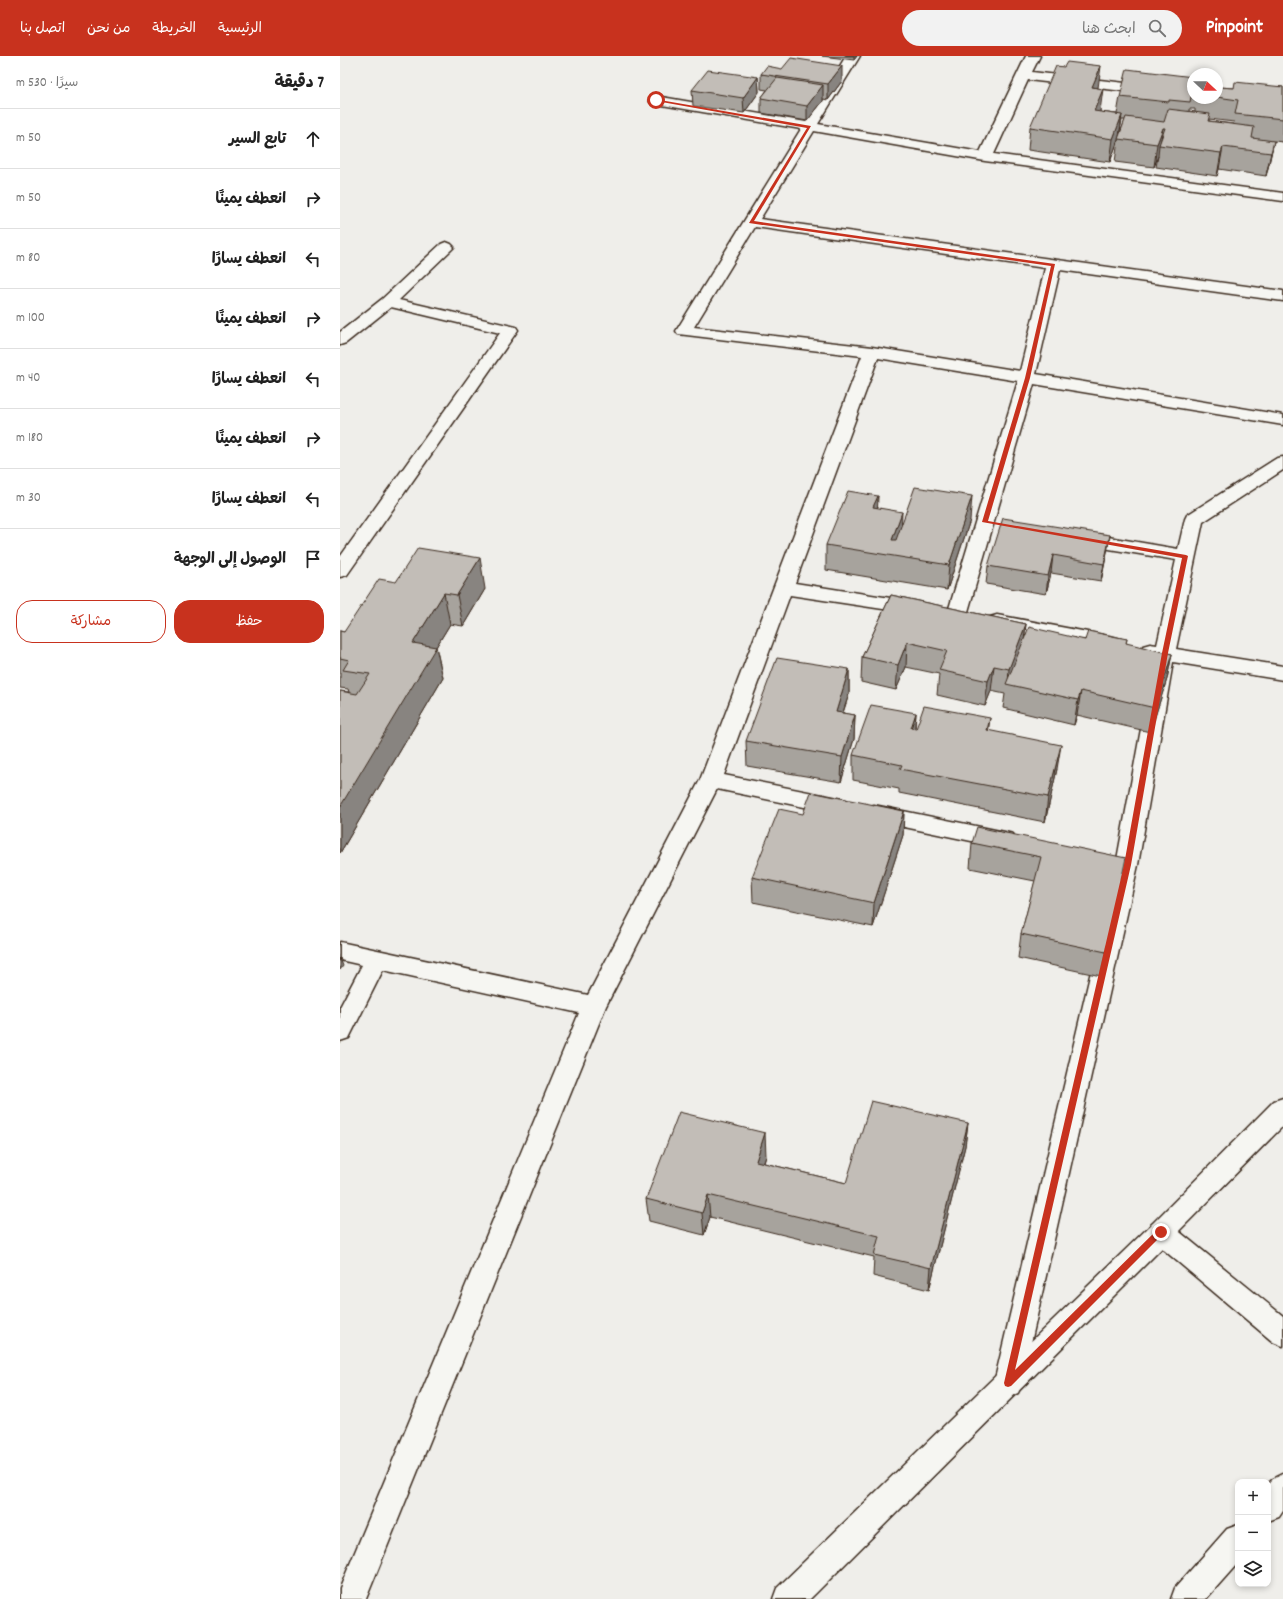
<!DOCTYPE html>
<html lang="ar">
<head>
<meta charset="utf-8">
<style>
  :root { --surface:#fff; --page:#f2f2f2; --text:#222; --muted:#767676; --line:#e0e0e0; --accent:#c8321e }
  body { margin:0; font-family:Dekko,"Playpen Sans Arabic",sans-serif; background:var(--page); color:var(--text); direction:rtl }
  .controls { position:absolute; right:12px; bottom:12px; display:grid; overflow:hidden; border-radius:8px; box-shadow:0 2px 6px #0003 }
  .controls button { width:36px; height:36px; display:grid; place-items:center; padding:0; border:0; border-bottom:1px solid var(--line); background:var(--surface); color:var(--text); font:20px sans-serif }
  .compass { position:absolute; left:847px; top:12px; width:36px; height:36px; border-radius:50%; background:var(--surface); box-shadow:0 2px 6px #0003; rotate:112deg }
  .stop { position:absolute; width:12px; height:12px; margin:-9px; border:3px solid #c8321e; border-radius:50%; background:#fff }
  .stop.end { background:#c8321e; border-color:#fff; box-shadow:0 1px 4px #0008 }
  .list { margin:0; padding:0; list-style:none }
  h2 { display:flex; justify-content:space-between; align-items:center; height:52px; margin:0; padding:0 16px; font-size:17px }
  h2 small { font-size:13px; font-weight:400; color:var(--muted) }
  .list li { display:grid; grid-template-columns:26px 1fr auto; gap:12px; align-items:center; box-sizing:border-box; height:60px; padding:0 16px; border-top:1px solid var(--line) }
  .list b { display:block; font-size:15px; white-space:nowrap }
  .list em { font-size:13px; font-style:normal; color:var(--muted) }
  .actions { display:flex; gap:8px; padding:12px 16px }
  .actions a { flex:1; padding:9px 0; border:1px solid var(--accent); border-radius:16px; text-align:center; font-size:14px; color:var(--accent) }
  .actions .main { background:var(--accent); color:#fff }
  .icon { flex:none; width:22px; height:22px; fill:none; stroke:currentColor; stroke-width:2; stroke-linecap:round; stroke-linejoin:round }
  .map { position:relative; flex:none; width:943px; height:1543px; overflow:hidden; direction:ltr }
  header { display:flex; align-items:center; gap:24px; box-sizing:border-box; height:56px; padding:0 20px; background:var(--accent); color:#fff }
  header strong { font-size:19px }
  nav { display:flex; gap:22px; margin-inline-start:auto; font-size:14px }
  .search { width:280px; height:36px; background:var(--page); display:flex; align-items:center; gap:10px; box-sizing:border-box; padding:0 14px; border-radius:22px; color:var(--muted); font-size:15px }
  main { display:flex }
  aside { flex:1; background:var(--surface) }
  .map>svg:first-child { display:block }
  .lines { fill:none; stroke-linecap:round; stroke-linejoin:round }
  .minor-casing { stroke:#3b2a1e; stroke-width:3 }
  .major-casing { stroke:#3b2a1e; stroke-width:3 }
  .minor { fill:#f6f6f2; fill-rule:evenodd }
  .major { fill:#f6f6f2; fill-rule:evenodd }
  .wall { fill:#a7a39d; stroke:#3b2a1e; fill-rule:evenodd }
  .shaded-wall { fill:#888480; stroke:#3b2a1e }
  .building { fill:#c2bdb7; stroke:#3b2a1e }
  .route { fill:#c8321e }
</style>
</head>
<body>
<header>
<strong>Pinpoint</strong>
<div class="search"><svg class="icon" aria-label="search" viewBox="0 0 24 24"><circle cx="10" cy="10" r="6"/><path d="M15 15l6 6"/></svg>ابحث هنا</div>
<nav><a>الرئيسية</a><a>الخريطة</a><a>من نحن</a><a>اتصل بنا</a></nav>
</header>
<main>
<div class="map">
<svg width="943" height="1543" viewBox="0 0 943 1543">
  <rect width="100%" height="100%" fill="#efeeea"/>
  <filter id="ink" filterUnits="userSpaceOnUse"><feTurbulence type="fractalNoise" baseFrequency=".025" numOctaves="2"/><feDisplacementMap in="SourceGraphic" scale="8" xChannelSelector="R" yChannelSelector="G"/><feConvolveMatrix kernelMatrix="1 2 1 2 8 2 1 2 1" color-interpolation-filters="sRGB"/></filter>
  <g filter="url(#ink)">
    <g class="lines">
      <g class="minor-casing">
        <path id="minor" d="M506 0H520L478 68 640 96 686 0H700L692 16 853 35V42H857L853 43 688 24 654 98 943 137V145L645 105 474 75 420 163 943 235V245L720 214 696 318 943 359V369L694 328 627 559 624 564 617 565 610 564 607 559 678 325 538 302 455 527 576 546 583 547 586 552 583 557 576 558 450 539 384 719 498 742 506 744 509 750 506 756 498 758 377 733 266 950 26 1543H0V1532L239 957 43 914 9 982 0 985V951L22 909 0 904V886L248 939 360 724 522 300 338 278 336 275 461 73 316 48 311 47 309 44 311 41 316 40 466 66ZM415 171 705 212 680 315 532 291 354 271Z
          M106 186 111 188 114 191 111 194 59 244 176 271 178 274 7 519 0 521V501L160 277 51 251 6 287 0 289V276L42 243 101 188Z
          M943 401V414L863 466 836 593 943 610V624L833 606 798 809 682 1327 678 1337 668 1341 658 1337 654 1327 776 809 814 602 803 600 800 595 803 590 810 588 817 589 836 504 739 488 732 486 730 482 732 478 739 476 838 493 845 463 847 459 937 402Z
          M657 559 774 581 781 583 784 588 781 593 774 595 650 571 647 566 650 561Z
          M534 749 665 776 673 778 676 784 673 790 665 792 526 763 523 757 526 751Z
          M821 1164 830 1168 943 1260V1290L933 1286 812 1184 808 1176 812 1168Z
          M943 1418V1455L939 1461 928 1465V1428L933 1423Z
          M898 1469V1507L866 1543H831L835 1532 887 1473Z"/>
      </g>
      <g class="major-casing">
        <path id="major" d="M943 1042V1070L830 1184 470 1543H433L437 1532 812 1168 934 1045Z"/>
      </g>
      <use href="#minor" class="minor"/>
      <use href="#major" class="major"/>
    </g>
    <path class="wall" d="M482 0H517L514 4Z
      M421 18 502 25 488 44 483 43V45L467 65 421 57V42L427 34 421 33Z
      M418 21 419 36 404 57 353 50 352 34Z
      M853 21V42H877V24L879 31 894 32 943 31V86L934 85 926 120 879 113 877 120 816 111 818 100 814 111 775 106 778 84 770 106 688 94 690 71 758 32 760 56 777 58 780 41ZM849 53H855V56L849 55ZM869 63 894 66 893 68 869 65ZM782 64H785L779 80Z
      M537 452 561 469 630 464 607 534 486 514V489Z
      M770 479 767 496 761 525 711 517 706 538 646 528 648 510Z
      M56 526 145 533 123 570 110 568 96 591 103 622 0 797V635L9 636 8 633 0 632V575L4 576Z
      M551 539 686 568 684 584 787 583 786 588 832 598 827 623 810 676 737 659 734 669 663 652 665 638 651 635 645 650 597 639 599 618 566 611 556 634 521 626 522 601Z
      M509 613V638L503 657 515 659 514 683 501 726 407 710 406 685Z
      M576 657 575 673 648 675 717 713 705 766 559 737V733L513 724V699Z
      M564 755 563 779 533 871 413 846 412 821 463 758Z
      M632 787 786 802 761 920 678 902 681 878 695 825 630 812Z
      M628 1067 625 1090 589 1234 533 1220 534 1201 370 1161 364 1179 309 1165 306 1143 426 1100 424 1107 506 1127Z"/>
    <path class="shaded-wall" d="M514 0H517L514 4Z
      M502 10V25L488 44V28Z
      M761 10 758 32 752 31Z
      M418 21 419 36 404 57 403 42Z
      M483 29V45L467 65V50Z
      M763 33 760 55 751 78 754 55Z
      M782 59 779 81 770 106 773 83Z
      M823 72 820 89H819L818 100 814 111 817 88Z
      M934 85 929 108 926 120 931 97Z
      M883 91 879 113 877 120 881 97Z
      M538 440 537 464 533 451Z
      M632 440 630 464 607 534 609 509Z
      M562 456 561 480 554 500 552 484Z
      M770 479 767 496 761 525 764 508Z
      M713 499 711 517 706 538 708 520Z
      M140 502 145 533 123 570 117 539Z
      M104 537 110 568 96 591 103 622 0 797V751L73 587Z
      M686 568 683 593 668 628 669 613Z
      M567 586 566 611 556 634 558 609Z
      M832 598 827 623 810 676 815 652Z
      M654 610 651 635 645 650 648 625Z
      M509 613V638L495 680 496 656Z
      M741 635 737 659 734 669 738 644Z
      M576 657 574 682 571 672Z
      M515 659 514 683 501 726 502 701Z
      M650 662 647 687V674Z
      M721 689 717 713 705 766 708 741Z
      M564 755 563 779 533 871 534 847Z
      M0 902 3 910 0 914Z
      M628 1067 625 1090 589 1234 591 1212Z
      M425 1077 426 1100 417 1128 416 1105Z
      M368 1139 370 1161 364 1179 362 1157Z"/>
    <path class="building" d="M451 2 502 10 488 28 421 18 427 10 442 13Z
      M727 6 761 10 752 31 763 33 754 55 782 59 773 83 690 71 716 10 724 11Z
      M787 13 853 21V31L850 46 829 44V46L780 41Z
      M368 14 418 21 403 42 352 34Z
      M437 22 483 29 467 50 421 42Z
      M877 24H880L879 31 894 32 895 26 943 31V63L895 58 898 44 877 41Z
      M828 53 870 58 868 65 914 71 912 82 934 85 931 97 883 91 881 97 819 89 825 72H823L817 88 778 83 786 61 824 66Z
      M575 431 632 440 609 509 486 489 508 435 538 440 533 451 562 456 552 484H556Z
      M663 462 770 479 764 508 713 499 708 520 648 510Z
      M78 492 140 502 117 539 104 537 73 587 96 591 0 751V635L17 638 30 618 3 614 9 604 0 602V575L4 576 39 523 56 526Z
      M551 539 686 568 669 613 654 610 648 625 599 614 607 595 567 586 558 609 522 601Z
      M689 571 745 584 748 575 787 583 786 587 832 598 815 652 741 635 738 644 666 628Z
      M437 602 509 613 496 656 515 659 502 701 406 685Z
      M531 649 576 657 571 672 576 673 584 650 650 662 647 674 721 689 708 741 560 713 562 709 513 699Z
      M471 736 564 755 534 847 412 821 439 753 463 758Z
      M637 771 786 802 766 896 681 878 701 801 632 787Z
      M531 1045 628 1067 591 1212 534 1199 539 1180 368 1139 362 1157 306 1143 339 1056 425 1077 416 1105 506 1127Z"/>
  </g>
  <path class="route" d="M314 43 471 70 414 165 715 208 690 322 648 465 846 499 848 500 828 597 791 809 675 1314 818 1173 821 1172 825 1176 671 1330 668 1331 665 1330 664 1327 784 809 822 597 842 502 642 466 685 322 711 210 409 167 467 72 316 45Z"/>
</svg>
<div class="controls">
<button>+</button>
<button>−</button>
<button><svg class="icon" aria-label="layers" viewBox="0 0 24 24"><path d="M12 4l9 5-9 5-9-5zM3 14l9 5 9-5"/></svg></button>
</div>
<svg class="compass" viewBox="-18 -18 36 36"><path d="M0-13l5 13h-10z" fill="#e53935"/><path d="M0 13l5-13h-10z" fill="#767676"/></svg>
<div class="stop" style="left:316px;top:44px"></div>
<div class="stop end" style="left:821px;top:1176px"></div>
</div>
<aside>
<h2>7 دقيقة<small>سيرًا · 530 m</small></h2>
<ul class="list">
<li><svg class="icon" aria-label="ahead" viewBox="0 0 24 24"><path d="M12 20V5M6 11l6-6 6 6"/></svg><div><b>تابع السير</b></div><em>50 m</em></li>
<li><svg class="icon" aria-label="right" viewBox="0 0 24 24"><path d="M7 20v-9h11M14 6l5 5-5 5"/></svg><div><b>انعطف يمينًا</b></div><em>50 m</em></li>
<li><svg class="icon" aria-label="left" viewBox="0 0 24 24"><path d="M17 20v-9H6M10 6l-5 5 5 5"/></svg><div><b>انعطف يسارًا</b></div><em>80 m</em></li>
<li><svg class="icon" aria-label="right" viewBox="0 0 24 24"><path d="M7 20v-9h11M14 6l5 5-5 5"/></svg><div><b>انعطف يمينًا</b></div><em>100 m</em></li>
<li><svg class="icon" aria-label="left" viewBox="0 0 24 24"><path d="M17 20v-9H6M10 6l-5 5 5 5"/></svg><div><b>انعطف يسارًا</b></div><em>40 m</em></li>
<li><svg class="icon" aria-label="right" viewBox="0 0 24 24"><path d="M7 20v-9h11M14 6l5 5-5 5"/></svg><div><b>انعطف يمينًا</b></div><em>180 m</em></li>
<li><svg class="icon" aria-label="left" viewBox="0 0 24 24"><path d="M17 20v-9H6M10 6l-5 5 5 5"/></svg><div><b>انعطف يسارًا</b></div><em>30 m</em></li>
<li><svg class="icon" aria-label="arrive" viewBox="0 0 24 24"><path d="M6 21V4h12l-3 4 3 4H6"/></svg><div><b>الوصول إلى الوجهة</b></div></li>
</ul>
<div class="actions"><a class="main">حفظ</a><a>مشاركة</a></div>
</aside>
</main>
</body>
</html>
